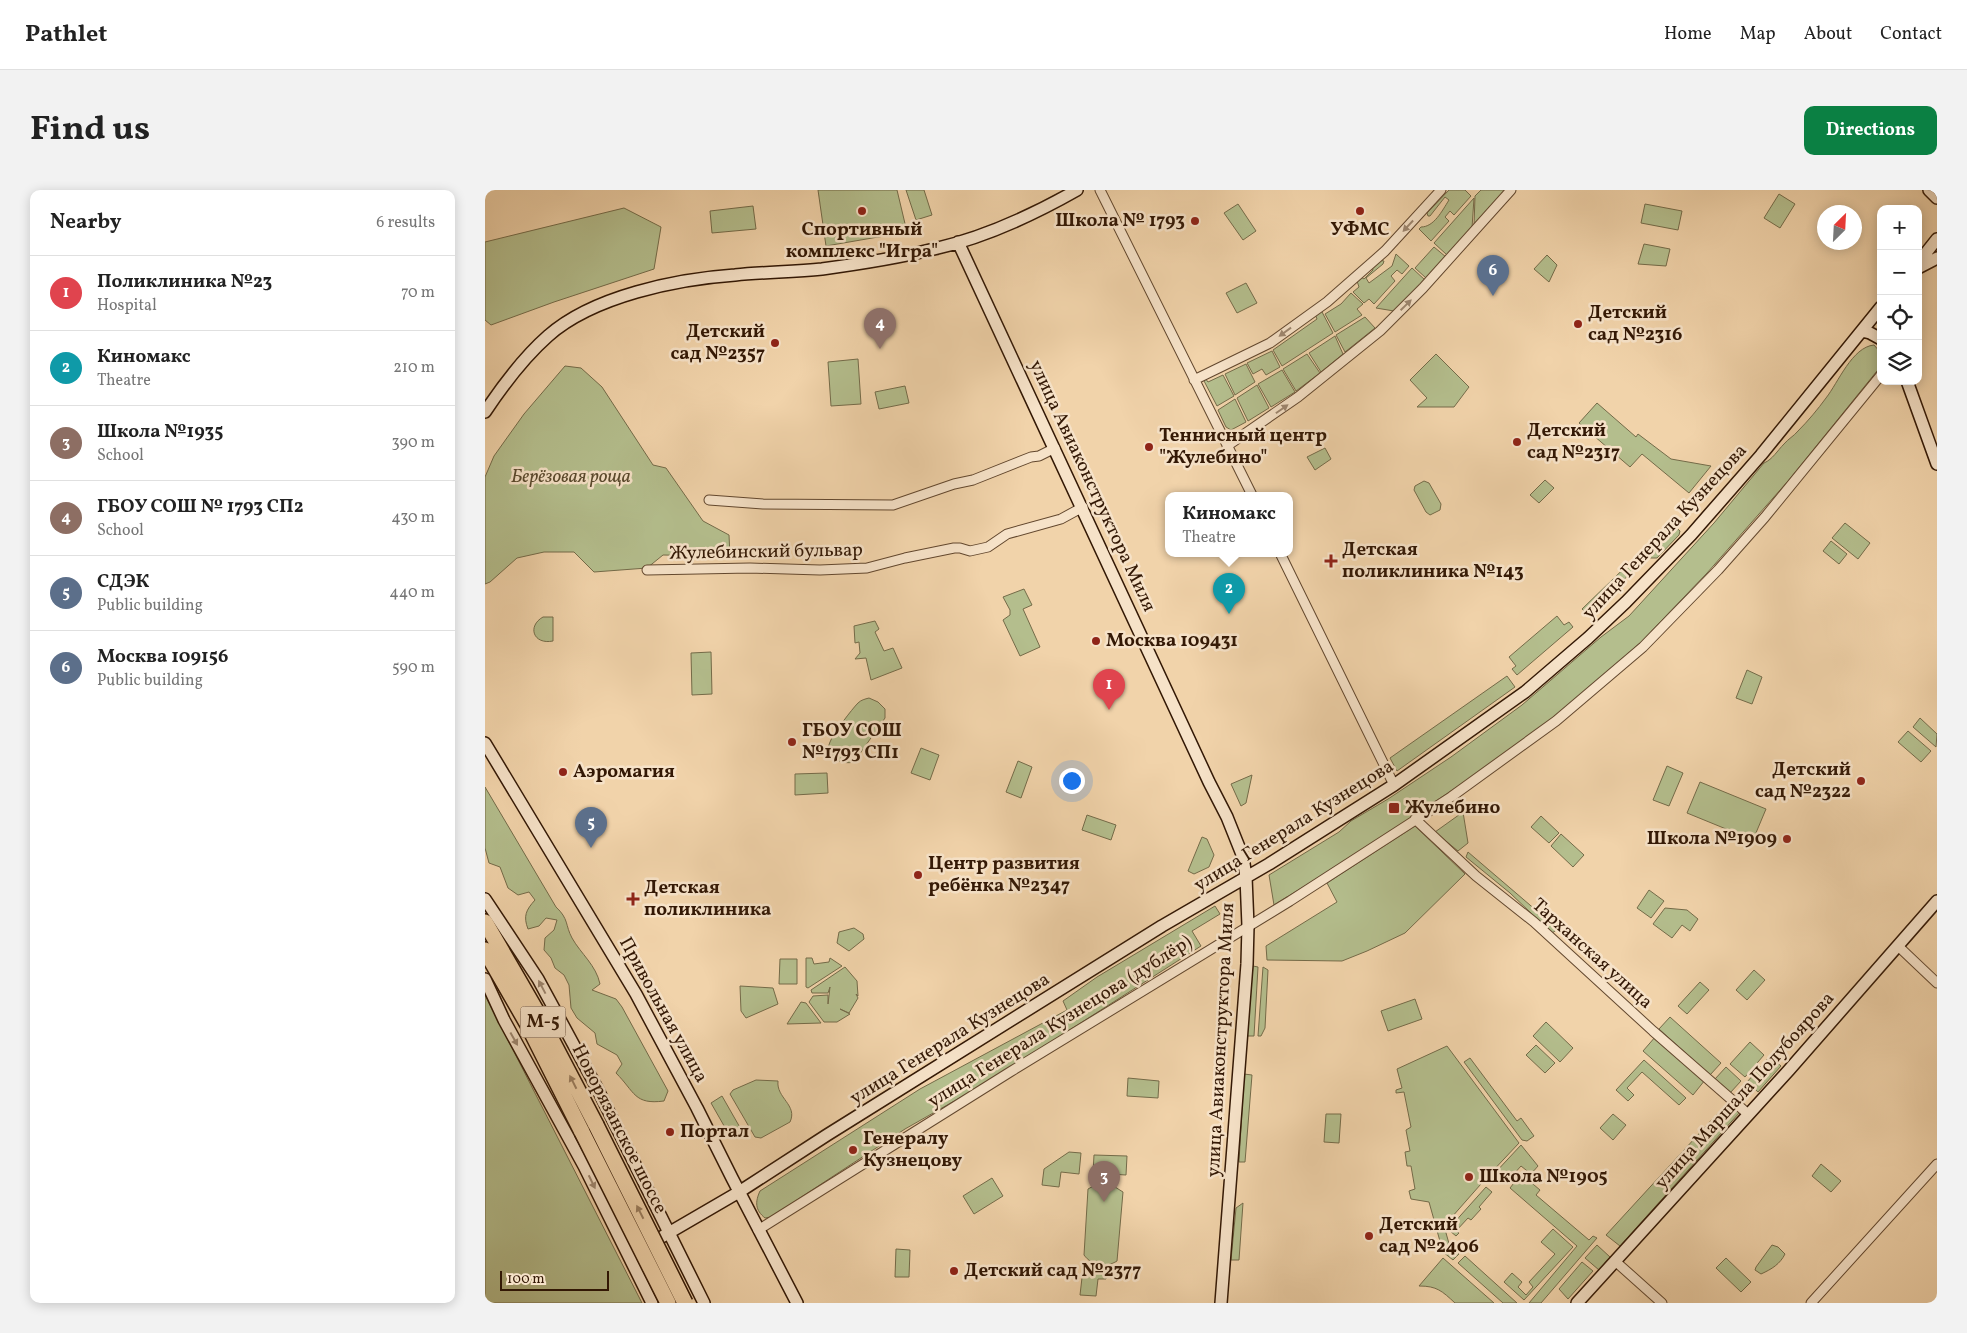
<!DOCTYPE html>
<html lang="en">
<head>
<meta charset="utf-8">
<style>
  :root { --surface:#fff; --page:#f2f2f2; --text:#222; --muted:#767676; --line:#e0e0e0; --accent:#0b8043 }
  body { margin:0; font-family:Vollkorn,serif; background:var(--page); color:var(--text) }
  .controls { position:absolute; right:15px; top:15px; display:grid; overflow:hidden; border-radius:10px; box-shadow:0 2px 12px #0003 }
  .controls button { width:45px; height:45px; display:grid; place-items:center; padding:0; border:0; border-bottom:1px solid var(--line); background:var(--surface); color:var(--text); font:25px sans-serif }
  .compass { position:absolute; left:1332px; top:15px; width:45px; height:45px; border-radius:50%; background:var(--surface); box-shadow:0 2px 12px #0003; rotate:24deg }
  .scale { position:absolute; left:15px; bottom:12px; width:109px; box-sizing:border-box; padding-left:5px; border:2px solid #331805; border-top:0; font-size:14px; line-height:18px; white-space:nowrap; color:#331805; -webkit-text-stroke:4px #f6e2c8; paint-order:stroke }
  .you { position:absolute; left:586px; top:590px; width:18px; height:18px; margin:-12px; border:4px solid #fff; border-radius:50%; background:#1a73e8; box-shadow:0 0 0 8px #1a73e833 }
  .badge { display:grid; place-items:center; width:32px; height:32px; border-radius:50%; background:var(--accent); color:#fff; font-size:16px; font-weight:700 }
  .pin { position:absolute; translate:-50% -41px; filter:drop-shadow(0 1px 2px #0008) }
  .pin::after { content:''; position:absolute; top:26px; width:18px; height:15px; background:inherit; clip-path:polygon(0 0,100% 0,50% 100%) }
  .popup { position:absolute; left:680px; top:302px; width:128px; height:65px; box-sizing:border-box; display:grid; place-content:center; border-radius:10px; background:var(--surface); filter:drop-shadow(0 1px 4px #0005); font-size:16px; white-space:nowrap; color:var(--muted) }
  .popup b { font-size:19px; color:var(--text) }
  .popup::after { content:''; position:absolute; left:50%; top:100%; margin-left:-10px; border:10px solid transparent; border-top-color:var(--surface) }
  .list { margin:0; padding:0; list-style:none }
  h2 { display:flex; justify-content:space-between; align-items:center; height:65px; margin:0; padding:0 20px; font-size:21px }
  h2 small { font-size:16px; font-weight:400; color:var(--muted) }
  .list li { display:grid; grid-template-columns:32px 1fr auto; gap:15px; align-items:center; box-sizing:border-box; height:75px; padding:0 20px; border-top:1px solid var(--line) }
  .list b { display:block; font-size:19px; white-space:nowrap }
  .list p { margin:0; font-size:16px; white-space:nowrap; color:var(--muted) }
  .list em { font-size:16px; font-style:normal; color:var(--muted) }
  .icon { flex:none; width:28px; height:28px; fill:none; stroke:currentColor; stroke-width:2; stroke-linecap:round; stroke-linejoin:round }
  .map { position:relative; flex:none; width:1452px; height:1113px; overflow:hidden; border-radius:10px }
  header { display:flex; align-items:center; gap:30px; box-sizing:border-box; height:70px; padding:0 25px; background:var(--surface); border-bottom:1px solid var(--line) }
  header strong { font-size:24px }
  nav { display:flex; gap:28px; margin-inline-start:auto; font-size:18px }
  .intro { display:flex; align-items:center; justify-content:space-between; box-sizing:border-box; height:120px; padding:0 30px }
  h1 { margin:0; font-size:35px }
  .button { padding:12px 22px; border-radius:10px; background:var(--accent); color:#fff; font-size:18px; font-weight:700 }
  main { display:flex; gap:30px; padding:0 30px }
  aside { flex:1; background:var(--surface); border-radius:10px; box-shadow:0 2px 12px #0003 }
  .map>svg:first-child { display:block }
  .green { fill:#b4be8d; stroke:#746b49 }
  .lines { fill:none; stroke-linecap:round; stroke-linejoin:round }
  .street-casing { stroke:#62472e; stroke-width:11 }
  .secondary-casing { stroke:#331805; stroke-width:14 }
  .highway-casing { stroke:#331805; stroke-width:18 }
  .street { stroke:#f6e2c8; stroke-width:9 }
  .secondary { stroke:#f6e2c8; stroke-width:11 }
  .highway { stroke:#f1d3aa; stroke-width:15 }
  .highway-bridge-casing { stroke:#331805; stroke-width:18; stroke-linecap:butt }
  .highway-bridge { stroke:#f1d3aa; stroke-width:15 }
  .oneway { fill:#9e8770 }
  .oneway2 { fill:#9c7f60 }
  .poi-dot { fill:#8f2418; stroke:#f6e2c8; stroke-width:2 }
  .labels { text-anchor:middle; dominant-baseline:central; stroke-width:5; stroke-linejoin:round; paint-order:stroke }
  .shield { fill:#f6e2c8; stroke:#6e5540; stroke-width:1 }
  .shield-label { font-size:18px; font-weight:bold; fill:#331805 }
  .poi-label { font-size:19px; font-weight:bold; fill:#331805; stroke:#f6e2c8; text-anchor:start }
  .park-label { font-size:19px; font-style:italic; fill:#5a4a2e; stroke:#f6e2c8 }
  .street-label { font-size:19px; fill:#331805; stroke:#f6e2c8 }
</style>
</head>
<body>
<header>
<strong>Pathlet</strong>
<nav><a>Home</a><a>Map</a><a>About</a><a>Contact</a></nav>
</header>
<div class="intro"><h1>Find us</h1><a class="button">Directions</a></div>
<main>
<aside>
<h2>Nearby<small>6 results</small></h2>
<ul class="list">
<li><span class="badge" style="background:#e0444e">1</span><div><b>Поликлиника №23</b><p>Hospital</p></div><em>70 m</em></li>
<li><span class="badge" style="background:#0f9aa8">2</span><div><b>Киномакс</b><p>Theatre</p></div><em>210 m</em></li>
<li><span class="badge" style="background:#8d6e63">3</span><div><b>Школа №1935</b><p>School</p></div><em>390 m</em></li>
<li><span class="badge" style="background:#8d6e63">4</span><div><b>ГБОУ СОШ № 1793 СП2</b><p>School</p></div><em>430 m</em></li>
<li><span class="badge" style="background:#5c6f8a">5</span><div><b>СДЭК</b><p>Public building</p></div><em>440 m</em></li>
<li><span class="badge" style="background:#5c6f8a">6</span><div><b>Москва 109156</b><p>Public building</p></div><em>590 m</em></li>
</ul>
</aside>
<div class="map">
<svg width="1452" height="1113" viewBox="0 0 1452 1113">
  <rect width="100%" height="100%" fill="#f1d3aa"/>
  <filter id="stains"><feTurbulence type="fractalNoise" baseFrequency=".004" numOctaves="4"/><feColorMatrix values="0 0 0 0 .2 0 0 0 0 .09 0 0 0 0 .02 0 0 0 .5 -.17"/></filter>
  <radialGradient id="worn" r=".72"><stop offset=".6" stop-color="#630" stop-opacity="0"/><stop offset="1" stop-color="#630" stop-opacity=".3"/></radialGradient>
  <path class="green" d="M333 0H412L422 42 341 56Z
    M421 0H439L447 25 431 30Z
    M964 0H980L986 6 969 25 965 21 960 27 964 31 946 51 934 39 936 37C949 37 957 21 964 10L960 7 945 26H943L942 23Z
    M996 0H1020L989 36 990 6Z
    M1294 4 1310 14 1295 38 1279 28Z
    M989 8 987 38 962 65 949 53Z
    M753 14 771 41 758 50 739 23Z
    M1160 14 1197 21 1193 40 1156 33Z
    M268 16 271 39 227 43 225 21Z
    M139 18 176 37 169 79 69 112 6 135 0 130V52Z
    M1159 54 1185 59 1181 76 1153 74Z
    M949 57 961 67 941 88 930 78Z
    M911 64 924 76 917 84 912 80 906 86 910 91 889 114 884 109 879 113 868 102 874 97 872 91 876 87 879 89 888 80 887 76 893 70 899 71 898 74 881 88 884 93 907 76Z
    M1062 65 1072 75 1064 92 1049 79Z
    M927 78 940 90 909 121 891 118Z
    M761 93 772 113 752 123 741 103Z
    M866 103 878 114 872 119 877 125 850 142 840 124 856 114Z
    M836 120 848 143 797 176 788 160 832 129 830 124Z
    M880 127 890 138 860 162 851 145Z
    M850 146 858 164 836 182 824 163Z
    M1389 155 1396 163V176L1303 291 1222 383 1155 453 1082 517 999 579 865 668 789 715 784 685 854 642 866 631 903 609 966 567 1037 515 1116 447 1144 426 1229 333 1279 273C1288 269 1292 261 1299 254 1303 249 1309 246 1313 241 1323 231 1333 219 1341 208 1353 193 1367 157 1389 155Z
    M787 161 795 177 781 185 777 179 768 184 762 173Z
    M822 164 835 183 811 201 798 179Z
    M951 164 984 197 969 217H932L942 208 925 190Z
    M373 169 376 214 346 216 343 172Z
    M761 174 770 192 750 205 740 184Z
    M80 176 96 178 117 197 168 275 181 278 218 331 244 345 245 366 178 365 162 378 109 382 89 362H59L32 368 5 392 0 394V287L9 266 39 224Z
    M797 180 810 202 786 217 773 194Z
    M738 185 749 206 732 216 718 189 720 188 723 192Z
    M772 195 784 218 763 231 752 208Z
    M420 196 424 213 394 219 390 202Z
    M750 209 761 232 746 240 741 237 733 220Z
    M1112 213 1151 247 1153 244 1186 269 1226 276 1204 303 1157 264 1145 277 1094 233Z
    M840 258 846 269 830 280 822 267Z
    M1060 290 1069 298 1054 313 1045 305Z
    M939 291 944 293 956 314 955 320 945 325 941 322 929 300 930 296Z
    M1186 333 1195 341 1194 345 1172 368H1162L1102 424 1097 419Z
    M1360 333 1385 353 1373 369 1347 348Z
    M1346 351 1362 364 1354 374 1338 361Z
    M539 399 547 415 538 419 555 457 535 466 518 430 525 425V420L518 407Z
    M1072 426 1079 435 1084 432 1088 437 1032 485 1027 479 1031 476 1024 467Z
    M58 427H68V451C48 455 42 436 58 427Z
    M390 431 394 439 390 442 399 461 408 458 417 478 386 490 381 468 370 469 375 463 374 452 370 453 369 436Z
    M226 462 227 504 207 505 206 463Z
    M1262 480 1277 487 1267 514 1251 508Z
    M1022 486 1030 497 912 581 905 568Z
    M384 508 393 512 400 519V528L369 572C357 575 338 568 345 552 348 544 367 519 373 513 376 510 380 509 384 508Z
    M1435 528 1452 544 1451 557 1428 537Z
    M1423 541 1446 561 1436 572 1413 552Z
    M436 558 454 565 445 590 426 583Z
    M533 571 547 577 536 608 521 602Z
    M1182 576 1198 583 1184 616 1168 610Z
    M342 583 343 603 310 605V584Z
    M767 585 761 613 756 616 746 594Z
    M1215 592 1281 619 1268 650 1202 623Z
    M0 597 71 717C84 729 80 735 87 748 96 764 111 775 115 794L107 800 131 809 137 817 183 901 179 911C149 915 150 902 131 883L137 874 132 865 112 854 110 843 92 828 86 818 84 795 79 785 70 778 66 768 59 760 60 748 69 740 72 730 61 728 54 736 43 739C38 726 41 720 50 710L44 702 33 705 23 698 15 677 4 673 0 658Z
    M978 622 983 653 973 661 950 642Z
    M602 625 631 635 626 650 597 640Z
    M1056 626 1074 643 1064 653 1046 637Z
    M930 636 980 684 920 743 882 761 857 771 782 770 781 756 852 712 842 693Z
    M1076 644 1099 665 1088 677 1066 656Z
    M717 647 722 649 729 665 724 677 709 684 703 681Z
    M983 662 1073 739 1067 743 1025 703 981 667Z
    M1164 700 1179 711 1166 728 1152 718Z
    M730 716 735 724 707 741 716 756 508 889 420 939 286 1027 280 1028C270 1020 270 1012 275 1001L435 899 582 820 578 811 612 787Z
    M1180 718 1202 720 1213 729 1205 741 1197 735 1187 748 1168 734Z
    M369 738 378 744 379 749 364 761 352 753 354 742Z
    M321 768H327L329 774 344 772 345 768 357 776 323 798 321 797Z
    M295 769H312V794H294Z
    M768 776 773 777 769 846H762Z
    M360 777 372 791 373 806 371 804 373 808 364 823 355 819 365 824 352 832H339L324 812 328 806 343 805V814L345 797 343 803H327L326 800Z
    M778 777 783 780 780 838 776 846H773Z
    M1269 780 1280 790 1262 810 1251 800Z
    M1215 792 1224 800 1202 824 1193 816Z
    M255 796 288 798 293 814 261 828 256 821Z
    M0 805 157 1113H0Z
    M930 809 937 829 903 841 896 821Z
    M316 812 321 813 336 833 302 834Z
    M1185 827 1236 873 1225 885 1174 839Z
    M1061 832 1088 858 1075 872 1048 846Z
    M1171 846 1220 890 1208 905 1158 861Z
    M1265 852 1279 865 1260 887 1245 874Z
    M1051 855 1070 873 1060 883 1041 865Z
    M962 856 1034 953 1003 986 959 1036 965 1057 974 1064 968 1070 958 1062 944 1012 926 1009 924 1001 930 999 926 976H922L920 962 925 961 921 940 926 937 919 902 911 903V900L917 898 912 879Z
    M1285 866 1296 876 1273 902 1262 892Z
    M985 868 1032 931 1036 928 1049 946 1042 951 1037 950 979 872Z
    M1159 870 1201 908 1194 915 1157 882 1142 898 1149 905 1143 911 1131 900Z
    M1241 877 1256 891 1245 903 1230 889Z
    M759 884 767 885 760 972H754Z
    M643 888 674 891 673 908 642 906Z
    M271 890 293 891C291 908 313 915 305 932L276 948 270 947 245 904 248 900Z
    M237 906 257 941 246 948 226 913Z
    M1244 911 1255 922 1135 1056 1121 1045Z
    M841 924H856L854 953 839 952Z
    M1128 924 1141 935 1128 950 1115 938Z
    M1036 955 1053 976 1046 984 1036 976 1020 994 1009 984Z
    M584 962 596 963 594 984 576 982 574 997 557 995 559 979Z
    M609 965 642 966 641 985 608 983Z
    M1336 974 1356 991 1346 1002 1327 986Z
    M1036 984 1055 1000 1051 1005 1104 1050 1108 1046 1112 1048 1056 1113H1044L1092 1056 1025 998Z
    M507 988 518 1006 489 1024 478 1006Z
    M622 992 638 1002 632 1071C621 1078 607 1076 599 1065L603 999 614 993Z
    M1001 997 1007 1002 994 1017 996 1019 986 1030 983 1028 971 1041 974 1043 971 1046 965 1041 967 1035Z
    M758 1013 754 1070H746L751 1018Z
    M1068 1039 1088 1057 1039 1110 1019 1092 1027 1083 1037 1092 1033 1097 1041 1105 1048 1097 1044 1092 1070 1064 1056 1052Z
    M1112 1055 1125 1067 1114 1080 1100 1068Z
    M1287 1055 1293 1057 1300 1064C1295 1074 1287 1079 1276 1084L1270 1080 1271 1077Z
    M411 1059 425 1060 424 1087H410Z
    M980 1066 1032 1113H1018L973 1073Z
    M958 1068 1009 1113H970C957 1101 952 1096 934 1096Z
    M1241 1068 1266 1092 1256 1102 1231 1078Z
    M1097 1072 1108 1081 1083 1109 1074 1099Z
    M598 1079 622 1081 621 1089H613L611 1106 595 1105Z"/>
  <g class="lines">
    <g class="street-casing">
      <path id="street" d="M615 0 767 305
        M709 190 785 153 842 112 900 61 956 0
        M742 256 813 207 895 141 938 98 1026 0
        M224 310 278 314 408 315 469 294 488 290 546 267 554 266 570 258
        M795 363 909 595
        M162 380 265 378 335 380 382 378 420 368 469 358H475L485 361 503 357 522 344 576 329 598 317
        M930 629 991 686 1049 732 1168 841 1263 924
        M1413 756 1452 793
        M273 1040 525 882 805 711 966 607 1071 531 1158 457 1233 380 1280 327 1396 185
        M1130 1071 1177 1113
        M1326 1113 1452 974"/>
    </g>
    <g class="secondary-casing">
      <path id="secondary" d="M1444 0 1452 8
        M473 52 724 592 742 627 758 667 761 687 763 736 762 774 736 1113
        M1433 73 1452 49
        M1433 78 1452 68
        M1377 141 1385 143 1396 149
        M1422 191 1452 274
        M0 222C18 195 38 168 63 146 108 106 192 89 250 85 279 82 309 82 337 79 374 74 413 68 449 59 498 48 548 25 592 0
        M0 553 151 804 212 918 247 988 312 1113
        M0 709 53 789 112 898 219 1113
        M0 789 19 830 99 976 167 1113
        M144 1066 254 1002 342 945 677 736 784 674 909 595 1040 502 1103 448 1141 412 1206 345 1276 265 1396 117
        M1092 1113 1304 880 1452 711"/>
    </g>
    <g class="highway-casing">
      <path id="highway" d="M0 732 53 824 111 935
        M0 760 42 833 97 942"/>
    </g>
    <use href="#street" class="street"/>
    <use href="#secondary" class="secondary"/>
    <use href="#highway" class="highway"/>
    <g class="highway-bridge-casing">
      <path id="highway-bridge" d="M111 935 200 1113
        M97 942 183 1113"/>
    </g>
    <use href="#highway-bridge" class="highway-bridge"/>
  </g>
  <defs><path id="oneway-solid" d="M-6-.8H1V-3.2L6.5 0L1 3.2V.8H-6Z" transform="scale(1.25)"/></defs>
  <g class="oneway">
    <use href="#oneway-solid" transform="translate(923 36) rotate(133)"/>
    <use href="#oneway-solid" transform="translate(921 115) rotate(-44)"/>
    <use href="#oneway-solid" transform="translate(800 142) rotate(144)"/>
    <use href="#oneway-solid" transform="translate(797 219) rotate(-35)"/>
    <use href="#oneway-solid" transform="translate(57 797) rotate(-118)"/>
    <use href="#oneway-solid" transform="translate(29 849) rotate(61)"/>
    <use href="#oneway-solid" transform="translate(107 992) rotate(64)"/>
  </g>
  <g class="oneway2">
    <use href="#oneway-solid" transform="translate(88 892) rotate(-117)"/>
    <use href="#oneway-solid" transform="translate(155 1022) rotate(-117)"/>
  </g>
  <g class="poi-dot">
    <circle cx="377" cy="21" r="5"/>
    <circle cx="875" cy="21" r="5"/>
    <circle cx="710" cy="31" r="5"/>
    <circle cx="1093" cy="134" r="5"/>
    <circle cx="290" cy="153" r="5"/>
    <circle cx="1032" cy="252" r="5"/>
    <circle cx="664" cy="257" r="5"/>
    <path d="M843.5 363.5h5v5h5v5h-5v5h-5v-5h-5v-5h5z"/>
    <circle cx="611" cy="451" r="5"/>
    <circle cx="307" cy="552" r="5"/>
    <circle cx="78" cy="582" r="5"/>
    <circle cx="1376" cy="591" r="5"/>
    <rect x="903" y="612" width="12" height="12" rx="2.5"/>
    <circle cx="1302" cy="649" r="5"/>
    <circle cx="433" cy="685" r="5"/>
    <path d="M145.5 701.5h5v5h5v5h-5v5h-5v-5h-5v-5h5z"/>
    <circle cx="185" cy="942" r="5"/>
    <circle cx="368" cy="960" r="5"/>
    <circle cx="984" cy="987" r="5"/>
    <circle cx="884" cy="1046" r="5"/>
    <circle cx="469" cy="1081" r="5"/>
  </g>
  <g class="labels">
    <rect class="shield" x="35.5" y="816.5" width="45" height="31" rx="4"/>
    <g class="shield-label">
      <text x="58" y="832">М-5</text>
    </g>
    <g class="poi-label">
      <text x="700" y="31" text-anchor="end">Школа № 1793</text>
      <text x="377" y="40" text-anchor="middle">Спортивный<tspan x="377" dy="22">комплекс "Игра"</tspan></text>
      <text x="875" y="40" text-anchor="middle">УФМС</text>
      <text x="1103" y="123">Детский<tspan x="1103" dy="22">сад №2316</tspan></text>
      <text x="280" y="142" text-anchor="end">Детский<tspan x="280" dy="22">сад №2357</tspan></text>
      <text x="1042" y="241">Детский<tspan x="1042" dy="22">сад №2317</tspan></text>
      <text x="674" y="246">Теннисный центр<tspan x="674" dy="22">"Жулебино"</tspan></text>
      <text x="857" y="360">Детская<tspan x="857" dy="22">поликлиника №143</tspan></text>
      <text x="621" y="451">Москва 109431</text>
      <text x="317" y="541">ГБОУ СОШ<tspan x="317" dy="22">№1793 СП1</tspan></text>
      <text x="1366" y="580" text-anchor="end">Детский<tspan x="1366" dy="22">сад №2322</tspan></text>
      <text x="88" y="582">Аэромагия</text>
      <text x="920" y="618">Жулебино</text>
      <text x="1292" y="649" text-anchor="end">Школа №1909</text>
      <text x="443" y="674">Центр развития<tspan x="443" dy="22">ребёнка №2347</tspan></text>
      <text x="159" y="698">Детская<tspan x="159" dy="22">поликлиника</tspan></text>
      <text x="195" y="942">Портал</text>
      <text x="378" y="949">Генералу<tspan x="378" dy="22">Кузнецову</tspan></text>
      <text x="994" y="987">Школа №1905</text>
      <text x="894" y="1035">Детский<tspan x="894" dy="22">сад №2406</tspan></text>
      <text x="479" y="1081">Детский сад №2377</text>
    </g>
    <g class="park-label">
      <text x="86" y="287">Берёзовая роща</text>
    </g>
    <g class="street-label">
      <text transform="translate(607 296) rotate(65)">улица Авиаконструктора Миля</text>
      <text transform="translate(1180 342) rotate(-47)">улица Генерала Кузнецова</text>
      <text transform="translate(281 362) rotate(-1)">Жулебинский бульвар</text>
      <text transform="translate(809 636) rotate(-32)">улица Генерала Кузнецова</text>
      <text transform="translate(1107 764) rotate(42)">Тарханская улица</text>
      <text transform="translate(178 820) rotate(61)">Привольная улица</text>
      <text transform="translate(575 832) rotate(-32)">улица Генерала Кузнецова (дублёр)</text>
      <text transform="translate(465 849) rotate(-32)">улица Генерала Кузнецова</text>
      <text transform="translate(736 850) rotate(-87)">улица Авиаконструктора Миля</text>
      <text transform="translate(1260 901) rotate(-48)">улица Маршала Полубоярова</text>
      <text transform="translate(134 939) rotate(63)">Новорязанское шоссе</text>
    </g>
  </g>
  <rect width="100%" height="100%" filter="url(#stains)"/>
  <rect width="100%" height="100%" fill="url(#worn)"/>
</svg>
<div class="controls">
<button>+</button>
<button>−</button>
<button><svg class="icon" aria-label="locate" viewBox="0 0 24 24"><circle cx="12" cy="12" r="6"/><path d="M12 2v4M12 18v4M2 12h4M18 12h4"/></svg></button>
<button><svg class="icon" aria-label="layers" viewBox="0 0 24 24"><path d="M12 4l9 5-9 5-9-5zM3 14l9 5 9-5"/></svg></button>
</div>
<svg class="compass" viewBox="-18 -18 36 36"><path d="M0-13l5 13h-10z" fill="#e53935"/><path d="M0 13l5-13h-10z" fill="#767676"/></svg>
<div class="scale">100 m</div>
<div class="you"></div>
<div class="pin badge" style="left:624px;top:520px;background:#e0444e">1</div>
<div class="pin badge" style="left:744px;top:424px;background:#0f9aa8">2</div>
<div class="popup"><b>Киномакс</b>Theatre</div>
<div class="pin badge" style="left:619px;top:1012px;background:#8d6e63">3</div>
<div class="pin badge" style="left:395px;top:159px;background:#8d6e63">4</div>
<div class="pin badge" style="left:106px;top:658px;background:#5c6f8a">5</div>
<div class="pin badge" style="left:1008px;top:106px;background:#5c6f8a">6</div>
</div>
</main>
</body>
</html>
